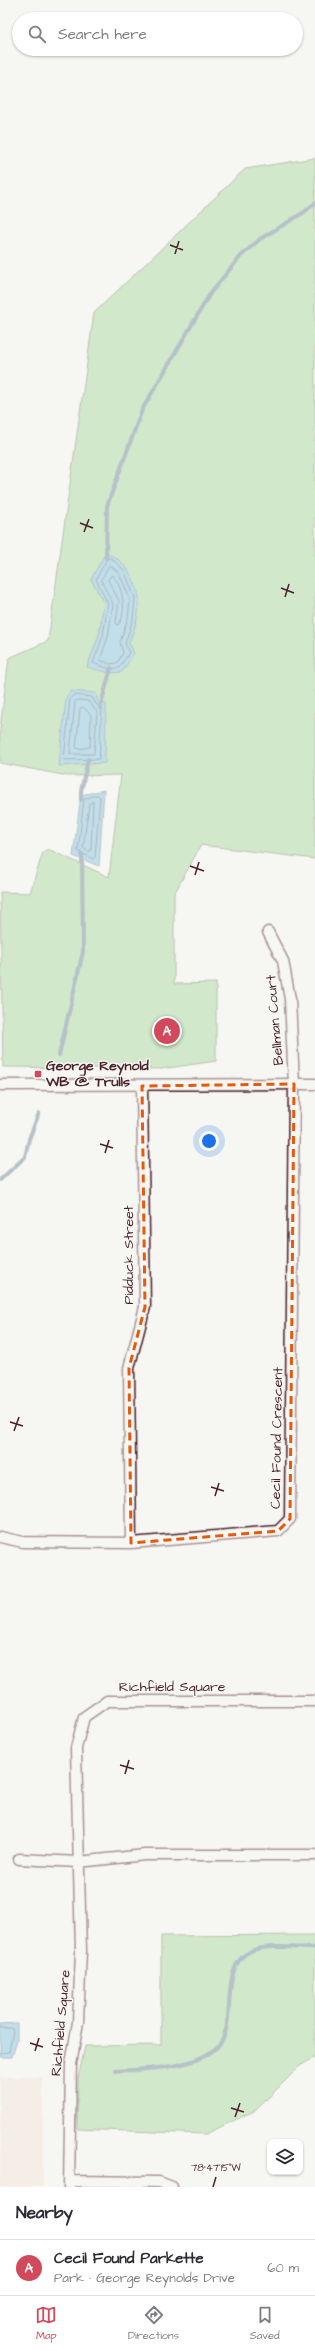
<!DOCTYPE html>
<html lang="en">
<head>
<meta charset="utf-8">
<style>
  :root { --surface:#fff; --page:#f2f2f3; --text:#2b2b33; --muted:#7c7c81; --line:#e1e1e2; --accent:#d1495b }
  body { margin:0; font-family:"Architects Daughter",sans-serif; background:var(--page); color:var(--text) }
  .controls { position:absolute; right:12px; bottom:12px; display:grid; overflow:hidden; border-radius:8px; box-shadow:0 1px 3px #0004 }
  .controls button { width:36px; height:36px; display:grid; place-items:center; padding:0; border:0; border-bottom:1px solid var(--line); background:var(--surface); color:var(--text); font:20px sans-serif }
  .you { position:absolute; left:209px; top:1141px; width:14px; height:14px; margin:-10px; border:3px solid #fff; border-radius:50%; background:#1a73e8; box-shadow:0 0 0 6px #1a73e833 }
  .badge { display:grid; place-items:center; width:26px; height:26px; border-radius:50%; background:var(--accent); color:#fff; font-size:13px; font-weight:700 }
  .pin { position:absolute; translate:-50% -50%; border:2px solid #fff; box-shadow:0 1px 4px #0006 }
  .list { margin:0; padding:0; list-style:none }
  h2 { display:flex; justify-content:space-between; align-items:center; height:52px; margin:0; padding:0 16px; font-size:17px }
  h2 small { font-size:13px; font-weight:400; color:var(--muted) }
  .list li { display:grid; grid-template-columns:26px 1fr auto; gap:12px; align-items:center; box-sizing:border-box; height:56px; padding:0 16px; border-top:1px solid var(--line) }
  .list b { display:block; font-size:15px; white-space:nowrap }
  .list p { margin:0; font-size:13px; white-space:nowrap; color:var(--muted) }
  .list em { font-size:13px; font-style:normal; color:var(--muted) }
  .icon { flex:none; width:22px; height:22px; fill:none; stroke:currentColor; stroke-width:2; stroke-linecap:round; stroke-linejoin:round }
  .map { position:relative; flex:none; width:315px; height:2187px; overflow:hidden }
  .search { position:absolute; background:var(--surface); box-shadow:0 1px 3px #0004; left:12px; right:12px; top:12px; height:44px; display:flex; align-items:center; gap:10px; box-sizing:border-box; padding:0 14px; border-radius:22px; color:var(--muted); font-size:15px }
  .sheet { height:108px; background:var(--surface) }
  nav { display:flex; justify-content:space-around; align-items:center; box-sizing:border-box; height:56px; border-top:1px solid var(--line); background:var(--surface); font-size:11px; color:var(--muted) }
  nav a { display:grid; justify-items:center; gap:2px }
  nav .on { color:var(--accent) }
  .map>svg:first-child { display:block }
  .built { fill:#f2e5d7 }
  .green { fill:#a4d89b; stroke:#777c63; fill-rule:evenodd }
  .water { fill:#7ec3df; stroke:#698197 }
  .lines { fill:none; stroke-linecap:round; stroke-linejoin:round }
  .shore { stroke:#5f6173; stroke-width:1 }
  .stream { stroke:#698197; stroke-width:4 }
  .minor-casing { stroke:#4a1f2b; stroke-width:13 }
  .minor { stroke:#f6f6f2; stroke-width:10 }
  .marked { fill:none; stroke:#e8590c; stroke-width:3; stroke-dasharray:8 5; stroke-linejoin:round }
  .ticks { fill:none; stroke:#4a1f2b; stroke-width:1.5 }
  .poi-dot { fill:#d1495b; stroke:#f6f6f2; stroke-width:1.5 }
  .labels { text-anchor:middle; dominant-baseline:central; stroke-width:3; stroke-linejoin:round; paint-order:stroke }
  .street-label { font-size:14px; fill:#4a1f2b; stroke:#f6f6f2 }
  .poi-label { font-size:14px; font-weight:bold; fill:#4a1f2b; stroke:#f6f6f2; text-anchor:start }
  .ticks-label { font-size:10px; text-anchor:middle; fill:#4a1f2b; stroke:#f6f6f2; stroke-width:3; stroke-linejoin:round; paint-order:stroke }
</style>
</head>
<body>
<div class="map">
<svg width="315" height="2187" viewBox="0 0 315 2187">
  <rect width="100%" height="100%" fill="#f6f6f2"/>
  <filter id="ink" filterUnits="userSpaceOnUse"><feTurbulence type="fractalNoise" baseFrequency=".025" numOctaves="2"/><feDisplacementMap in="SourceGraphic" scale="8" xChannelSelector="R" yChannelSelector="G"/><feConvolveMatrix kernelMatrix="1 2 1 2 8 2 1 2 1" color-interpolation-filters="sRGB"/></filter>
  <g filter="url(#ink)">
    <path class="built" d="M0 2077H43V2187H0Z"/>
    <path class="green" d="M315 158V859L201 845 174 894V984L216 983V1061L161 1069 3 1067 0 892 30 893 43 852 48 849 109 877 121 775 68 776 0 763V729L9 658 48 641 94 313 245 169ZM91 579 137 620 129 643 87 667 99 635 104 603Z
      M315 1935V2057L300 2066 256 2110 206 2134 77 2129 78 2079 85 2046 161 2045V1936Z"/>
    <path class="water" d="M105 554C122 555 137 581 139 598 140 614 134 629 129 643L134 653 122 672 110 673 87 667 99 635 104 603 91 579Z
      M71 691 96 693 98 702 106 704 105 763 59 766 66 697Z
      M104 790 99 866 73 856 81 795Z
      M17 2023V2040L12 2057H0V2024Z"/>
    <g class="lines">
      <path class="shore" d="M111 558 124 570 135 598 133 619 125 643 129 653 119 668 110 669 93 663 103 636 108 604 96 579 107 559Z
        M110 565 119 573 130 599 128 618 120 642 123 653 117 663 110 664 100 660 108 637 113 604 101 580Z
        M112 575C123 585 128 614 118 625L116 623 119 601 108 580Z
        M74 695 92 697 96 704 102 708 99 759 64 760 70 699Z
        M77 700 88 701 97 712 94 754H70L75 702Z
        M83 707 91 715 90 747 78 749 76 747 80 709Z
        M98 795 100 797 95 857 93 859 78 851 84 799Z
        M93 802 91 850 89 852 83 848 89 804Z
        M0 2028H11L13 2030 9 2052 0 2053"/>
      <path class="stream" d="M106 558 107 506 142 410 211 292 241 256 260 239 303 213 315 203
        M100 708 111 668
        M81 800V791L88 759
        M59 1055 83 952 82 854
        M0 1180 25 1157 29 1139 39 1113
        M116 2071C146 2069 196 2069 218 2046 239 2023 217 1966 251 1951 266 1944 298 1948 315 1948"/>
      <g class="minor-casing">
        <path id="minor" d="M0 1085 315 1084
          M0 1537 23 1542 131 1543 278 1531 290 1519 294 1084 290 999 283 961 268 932
          M131 1543 129 1368 145 1307 142 1086
          M19 1859 78 1862 145 1855H315
          M69 2181 159 2182 172 2187
          M69 2187 71 2064 78 2022 81 1951 76 1748 84 1717 107 1701H315"/>
      </g>
      <use href="#minor" class="minor"/>
    </g>
  </g>
  <path d="M0 0H315V2187H0ZM294 1084 290 1519 278 1531 131 1543 129 1368 145 1307 142 1086Z" fill="#f6f6f2" fill-opacity=".55" fill-rule="evenodd"/>
  <path class="marked" d="M294 1084 290 1519 278 1531 131 1543 129 1368 145 1307 142 1086Z"/>
  <path class="ticks" d="M170 245 183 250M175 254 179 241M80 523 93 528M84 532 89 519M281 588 294 593M285 597 289 584M190 866 204 871M195 875 199 862M100 1144 113 1148M105 1153 109 1140M10 1422 23 1426M14 1431 19 1417M211 1487 224 1491M215 1496 219 1483M120 1765 134 1769M125 1774 129 1760M30 2043 43 2047M35 2051 39 2038M231 2108 244 2112M235 2117 240 2103M213 2187 216 2177"/>
  <rect class="poi-dot" x="34" y="1070" width="8" height="8" rx="2"/>
  <g class="labels">
    <g class="street-label">
      <text transform="translate(275 1020) rotate(-95)">Bellman Court</text>
      <text transform="translate(129 1255) rotate(-90)">Pidduck Street</text>
      <text transform="translate(277 1438) rotate(-89)">Cecil Found Crescent</text>
      <text x="172" y="1687">Richfield Square</text>
      <text transform="translate(61 2023) rotate(-85)">Richfield Square</text>
    </g>
    <g class="poi-label">
      <text x="46" y="1066">George Reynold<tspan x="46" dy="16">WB @ Trulls</tspan></text>
    </g>
  </g>
  <g class="ticks-label">
    <text x="216" y="2171">78°47'15"W</text>
  </g>
</svg>
<div class="controls">
<button><svg class="icon" aria-label="layers" viewBox="0 0 24 24"><path d="M12 4l9 5-9 5-9-5zM3 14l9 5 9-5"/></svg></button>
</div>
<div class="you"></div>
<div class="pin badge" style="left:167px;top:1031px">A</div>
<div class="search"><svg class="icon" aria-label="search" viewBox="0 0 24 24"><circle cx="10" cy="10" r="6"/><path d="M15 15l6 6"/></svg>Search here</div>
</div>
<section class="sheet">
<h2>Nearby<small></small></h2>
<ul class="list">
<li><span class="badge">A</span><div><b>Cecil Found Parkette</b><p>Park · George Reynolds Drive</p></div><em>60 m</em></li>
</ul>
</section>
<nav>
<a class="on"><svg class="icon" aria-label="map" viewBox="0 0 24 24"><path d="M3 6l6-2 6 2 6-2v14l-6 2-6-2-6 2zM9 4v14M15 6v14"/></svg>Map</a>
<a><svg class="icon" aria-label="directions" viewBox="0 0 24 24"><path d="M12 3l9 9-9 9-9-9zM9 14v-3h6M13 9l2 2-2 2"/></svg>Directions</a>
<a><svg class="icon" aria-label="saved" viewBox="0 0 24 24"><path d="M7 4h10v16l-5-4-5 4z"/></svg>Saved</a>
</nav>
</body>
</html>
